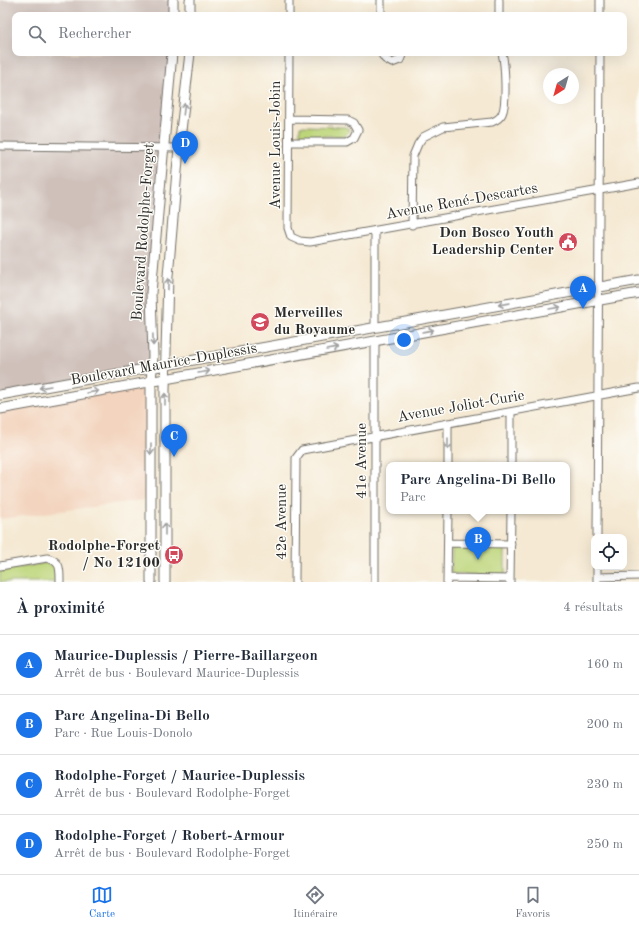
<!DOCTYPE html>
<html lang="fr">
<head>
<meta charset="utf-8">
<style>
  :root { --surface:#fff; --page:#f2f2f3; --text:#1f2937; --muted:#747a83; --line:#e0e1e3; --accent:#1a73e8 }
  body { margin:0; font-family:"Old Standard TT",serif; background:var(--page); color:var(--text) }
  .controls { position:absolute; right:12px; bottom:12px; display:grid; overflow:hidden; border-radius:8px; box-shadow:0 4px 16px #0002 }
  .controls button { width:36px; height:36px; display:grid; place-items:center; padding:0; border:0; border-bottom:1px solid var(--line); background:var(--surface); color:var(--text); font:20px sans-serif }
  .compass { position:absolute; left:543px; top:68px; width:36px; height:36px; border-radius:50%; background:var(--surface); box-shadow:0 4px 16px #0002; rotate:217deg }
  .you { position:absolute; left:404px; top:340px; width:14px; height:14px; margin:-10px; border:3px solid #fff; border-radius:50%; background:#1a73e8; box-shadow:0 0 0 6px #1a73e833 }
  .badge { display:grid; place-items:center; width:26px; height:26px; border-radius:50%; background:var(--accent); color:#fff; font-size:13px; font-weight:700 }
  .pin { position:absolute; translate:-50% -33px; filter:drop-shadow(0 1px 2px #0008) }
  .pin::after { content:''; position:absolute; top:21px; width:14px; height:12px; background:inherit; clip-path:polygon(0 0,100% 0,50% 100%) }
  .popup { position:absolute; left:386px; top:462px; width:184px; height:52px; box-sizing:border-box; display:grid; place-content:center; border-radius:8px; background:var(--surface); filter:drop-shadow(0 1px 3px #0005); font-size:13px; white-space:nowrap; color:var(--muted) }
  .popup b { font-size:15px; color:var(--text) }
  .popup::after { content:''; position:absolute; left:50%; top:100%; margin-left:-8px; border:8px solid transparent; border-top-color:var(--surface) }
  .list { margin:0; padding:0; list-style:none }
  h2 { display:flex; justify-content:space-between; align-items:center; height:52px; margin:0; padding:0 16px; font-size:17px }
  h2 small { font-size:13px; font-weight:400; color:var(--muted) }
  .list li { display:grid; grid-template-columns:26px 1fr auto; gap:12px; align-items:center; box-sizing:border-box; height:60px; padding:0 16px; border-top:1px solid var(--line) }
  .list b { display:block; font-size:15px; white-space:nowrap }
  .list p { margin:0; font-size:13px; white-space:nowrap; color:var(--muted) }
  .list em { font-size:13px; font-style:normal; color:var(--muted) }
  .icon { flex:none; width:22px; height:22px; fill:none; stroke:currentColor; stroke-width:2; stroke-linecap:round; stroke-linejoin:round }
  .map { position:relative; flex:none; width:639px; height:582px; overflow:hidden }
  .search { position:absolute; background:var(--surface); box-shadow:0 4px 16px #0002; left:12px; right:12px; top:12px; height:44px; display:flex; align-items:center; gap:10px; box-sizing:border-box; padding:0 14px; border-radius:8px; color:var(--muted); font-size:15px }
  .sheet { height:292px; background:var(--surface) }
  nav { display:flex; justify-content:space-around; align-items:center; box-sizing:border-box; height:56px; border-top:1px solid var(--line); background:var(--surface); font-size:11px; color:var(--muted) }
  nav a { display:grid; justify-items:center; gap:2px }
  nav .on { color:var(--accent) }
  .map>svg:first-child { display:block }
  .built { fill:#f3d4be }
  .industrial { fill:#cfc0ba }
  .green { fill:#bdd579; stroke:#748052 }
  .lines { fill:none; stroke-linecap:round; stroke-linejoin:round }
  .minor-casing { stroke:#726e66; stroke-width:9 }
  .tertiary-casing { stroke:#726e66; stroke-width:11 }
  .minor { stroke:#fff; stroke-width:7 }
  .tertiary { stroke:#fff; stroke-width:9 }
  .oneway { stroke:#a0a0a0 }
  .labels { text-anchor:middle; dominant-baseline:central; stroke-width:3; stroke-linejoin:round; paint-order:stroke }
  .street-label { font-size:15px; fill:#2b2b2b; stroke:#fdfcf7 }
  .poi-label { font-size:15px; font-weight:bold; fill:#2b2b2b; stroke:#fdfcf7; text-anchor:end }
</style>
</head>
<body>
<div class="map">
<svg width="639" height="582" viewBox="0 0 639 582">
  <rect width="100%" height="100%" fill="#fdfcf7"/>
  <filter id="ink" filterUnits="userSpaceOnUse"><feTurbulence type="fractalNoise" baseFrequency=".025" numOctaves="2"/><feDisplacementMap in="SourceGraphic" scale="8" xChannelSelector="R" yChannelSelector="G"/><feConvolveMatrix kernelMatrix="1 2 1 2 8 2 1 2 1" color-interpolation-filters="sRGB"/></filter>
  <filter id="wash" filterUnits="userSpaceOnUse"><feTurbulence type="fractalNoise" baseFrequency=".012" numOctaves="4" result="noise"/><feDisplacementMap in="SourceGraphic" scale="16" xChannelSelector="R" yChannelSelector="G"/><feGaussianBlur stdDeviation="0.9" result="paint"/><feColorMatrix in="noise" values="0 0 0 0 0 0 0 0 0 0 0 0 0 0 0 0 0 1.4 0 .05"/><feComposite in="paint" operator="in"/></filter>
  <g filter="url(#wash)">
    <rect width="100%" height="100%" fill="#f5e9d3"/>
    <path class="built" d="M151 382V499L0 519V409Z"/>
    <path class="industrial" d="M0 0H173V15H15V53H172L151 293 152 368 0 395Z"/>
    <path class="green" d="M300 126 345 127 348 128 349 132 345 136H300Z
      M452 545H505V575L451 574Z
      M46 563 55 565 56 582H0V571Z"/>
  </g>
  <g filter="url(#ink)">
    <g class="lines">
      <g class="minor-casing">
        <path id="minor" d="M289 0V15
          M499 0V15
          M381 15V0
          M600 15V0
          M289 53 288 228 291 237 300 241 310 242 639 183
          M381 53 385 59 392 63 400 60 403 53
          M289 142H347L354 138 358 130 354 123 348 120 289 119
          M0 146 179 148
          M412 225 413 156 418 144 423 137 443 127 492 122C497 120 500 118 502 114 507 104 505 64 502 53
          M375 231V328
          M511 412V465
          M448 423V465
          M597 537 600 53
          M449 543 511 544
          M0 566 47 558C61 561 60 569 60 582
          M597 577 639 576
          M448 578 510 579
          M295 582 296 462V458L302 450 639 388
          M375 582V341
          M447 582 448 511
          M510 582 511 511
          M597 582V567"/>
      </g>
      <g class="tertiary-casing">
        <path id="tertiary" d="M190 0V15
          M173 15V0
          M0 395 639 280
          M0 409 639 293
          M151 582V382L153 356 151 293 172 53
          M165 582V390L168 276 179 148 190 53"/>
      </g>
      <use href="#minor" class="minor"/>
      <use href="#tertiary" class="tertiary"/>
    </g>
    <defs><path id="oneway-shaft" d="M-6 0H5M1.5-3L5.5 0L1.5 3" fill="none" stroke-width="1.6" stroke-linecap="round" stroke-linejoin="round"/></defs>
    <g class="oneway">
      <use href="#oneway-shaft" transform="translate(184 109) rotate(-83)"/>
      <use href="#oneway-shaft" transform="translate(168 284) rotate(-89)"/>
      <use href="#oneway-shaft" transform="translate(504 304) rotate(170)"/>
      <use href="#oneway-shaft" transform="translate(555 308) rotate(-10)"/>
      <use href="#oneway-shaft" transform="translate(428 331) rotate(-10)"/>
      <use href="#oneway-shaft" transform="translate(153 340) rotate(89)"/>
      <use href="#oneway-shaft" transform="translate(332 349) rotate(-10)"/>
      <use href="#oneway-shaft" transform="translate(204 372) rotate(-10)"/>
      <use href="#oneway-shaft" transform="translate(45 387) rotate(170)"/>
      <use href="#oneway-shaft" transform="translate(93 392) rotate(-10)"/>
      <use href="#oneway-shaft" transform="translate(165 399) rotate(-90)"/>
      <use href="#oneway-shaft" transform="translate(448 444) rotate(90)"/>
      <use href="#oneway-shaft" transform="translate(151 449) rotate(90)"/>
      <use href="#oneway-shaft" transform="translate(165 529) rotate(-90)"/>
    </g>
  </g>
  <defs>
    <g id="civic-disc" transform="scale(1)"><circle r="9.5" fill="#d1495b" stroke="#fdfcf7"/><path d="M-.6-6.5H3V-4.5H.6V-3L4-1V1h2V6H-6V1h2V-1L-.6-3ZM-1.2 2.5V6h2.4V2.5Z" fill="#fff"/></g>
    <g id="school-disc" transform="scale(1)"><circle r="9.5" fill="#d1495b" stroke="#fdfcf7"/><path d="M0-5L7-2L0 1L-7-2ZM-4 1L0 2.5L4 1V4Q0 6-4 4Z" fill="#fff"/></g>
    <g id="bus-disc" transform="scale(1)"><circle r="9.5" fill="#d1495b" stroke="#fdfcf7"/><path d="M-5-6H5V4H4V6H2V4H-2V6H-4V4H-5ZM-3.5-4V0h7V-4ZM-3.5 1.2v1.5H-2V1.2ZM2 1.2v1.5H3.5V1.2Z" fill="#fff"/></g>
  </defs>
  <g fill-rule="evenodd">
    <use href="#civic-disc" x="568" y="242"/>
    <use href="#school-disc" x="260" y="322"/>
    <use href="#bus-disc" x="174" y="555"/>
  </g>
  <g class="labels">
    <g class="street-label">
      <text transform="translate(276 145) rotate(-90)">Avenue Louis-Jobin</text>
      <text transform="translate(462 202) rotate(-10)">Avenue René-Descartes</text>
      <text transform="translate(144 232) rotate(-86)">Boulevard Rodolphe-Forget</text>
      <text transform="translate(164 365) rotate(-10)">Boulevard Maurice-Duplessis</text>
      <text transform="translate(461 407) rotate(-10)">Avenue Joliot-Curie</text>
      <text transform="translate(362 461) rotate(-90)">41e Avenue</text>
      <text transform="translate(282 522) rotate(-90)">42e Avenue</text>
    </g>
    <g class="poi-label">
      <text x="554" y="233">Don Bosco Youth<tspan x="554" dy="17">Leadership Center</tspan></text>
      <text x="274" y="313" text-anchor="start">Merveilles<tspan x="274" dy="17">du Royaume</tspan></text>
      <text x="160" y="546">Rodolphe-Forget<tspan x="160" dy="17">/ No 12100</tspan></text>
    </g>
  </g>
</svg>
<div class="controls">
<button><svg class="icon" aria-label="locate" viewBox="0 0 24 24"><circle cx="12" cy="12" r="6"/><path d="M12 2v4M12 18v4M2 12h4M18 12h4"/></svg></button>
</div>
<svg class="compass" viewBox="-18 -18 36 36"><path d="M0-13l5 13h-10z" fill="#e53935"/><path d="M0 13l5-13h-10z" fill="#747a83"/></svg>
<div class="you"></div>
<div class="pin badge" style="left:583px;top:309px">A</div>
<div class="pin badge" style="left:478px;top:560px">B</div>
<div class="popup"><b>Parc Angelina-Di Bello</b>Parc</div>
<div class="pin badge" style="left:174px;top:457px">C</div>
<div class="pin badge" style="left:185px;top:164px">D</div>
<div class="search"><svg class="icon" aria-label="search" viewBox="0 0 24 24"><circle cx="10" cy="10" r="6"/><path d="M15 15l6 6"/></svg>Rechercher</div>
</div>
<section class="sheet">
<h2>À proximité<small>4 résultats</small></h2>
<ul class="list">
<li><span class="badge">A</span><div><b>Maurice-Duplessis / Pierre-Baillargeon</b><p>Arrêt de bus · Boulevard Maurice-Duplessis</p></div><em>160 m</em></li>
<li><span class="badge">B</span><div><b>Parc Angelina-Di Bello</b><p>Parc · Rue Louis-Donolo</p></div><em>200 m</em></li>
<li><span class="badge">C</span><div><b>Rodolphe-Forget / Maurice-Duplessis</b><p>Arrêt de bus · Boulevard Rodolphe-Forget</p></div><em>230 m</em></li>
<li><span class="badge">D</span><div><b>Rodolphe-Forget / Robert-Armour</b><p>Arrêt de bus · Boulevard Rodolphe-Forget</p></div><em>250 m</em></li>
</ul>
</section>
<nav>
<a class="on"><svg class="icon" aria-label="map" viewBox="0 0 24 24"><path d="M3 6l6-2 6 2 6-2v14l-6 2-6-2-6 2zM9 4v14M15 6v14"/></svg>Carte</a>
<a><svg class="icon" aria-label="directions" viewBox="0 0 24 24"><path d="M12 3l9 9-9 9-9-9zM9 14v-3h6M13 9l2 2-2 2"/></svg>Itinéraire</a>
<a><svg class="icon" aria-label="saved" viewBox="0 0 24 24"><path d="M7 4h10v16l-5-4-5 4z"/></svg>Favoris</a>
</nav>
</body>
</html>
